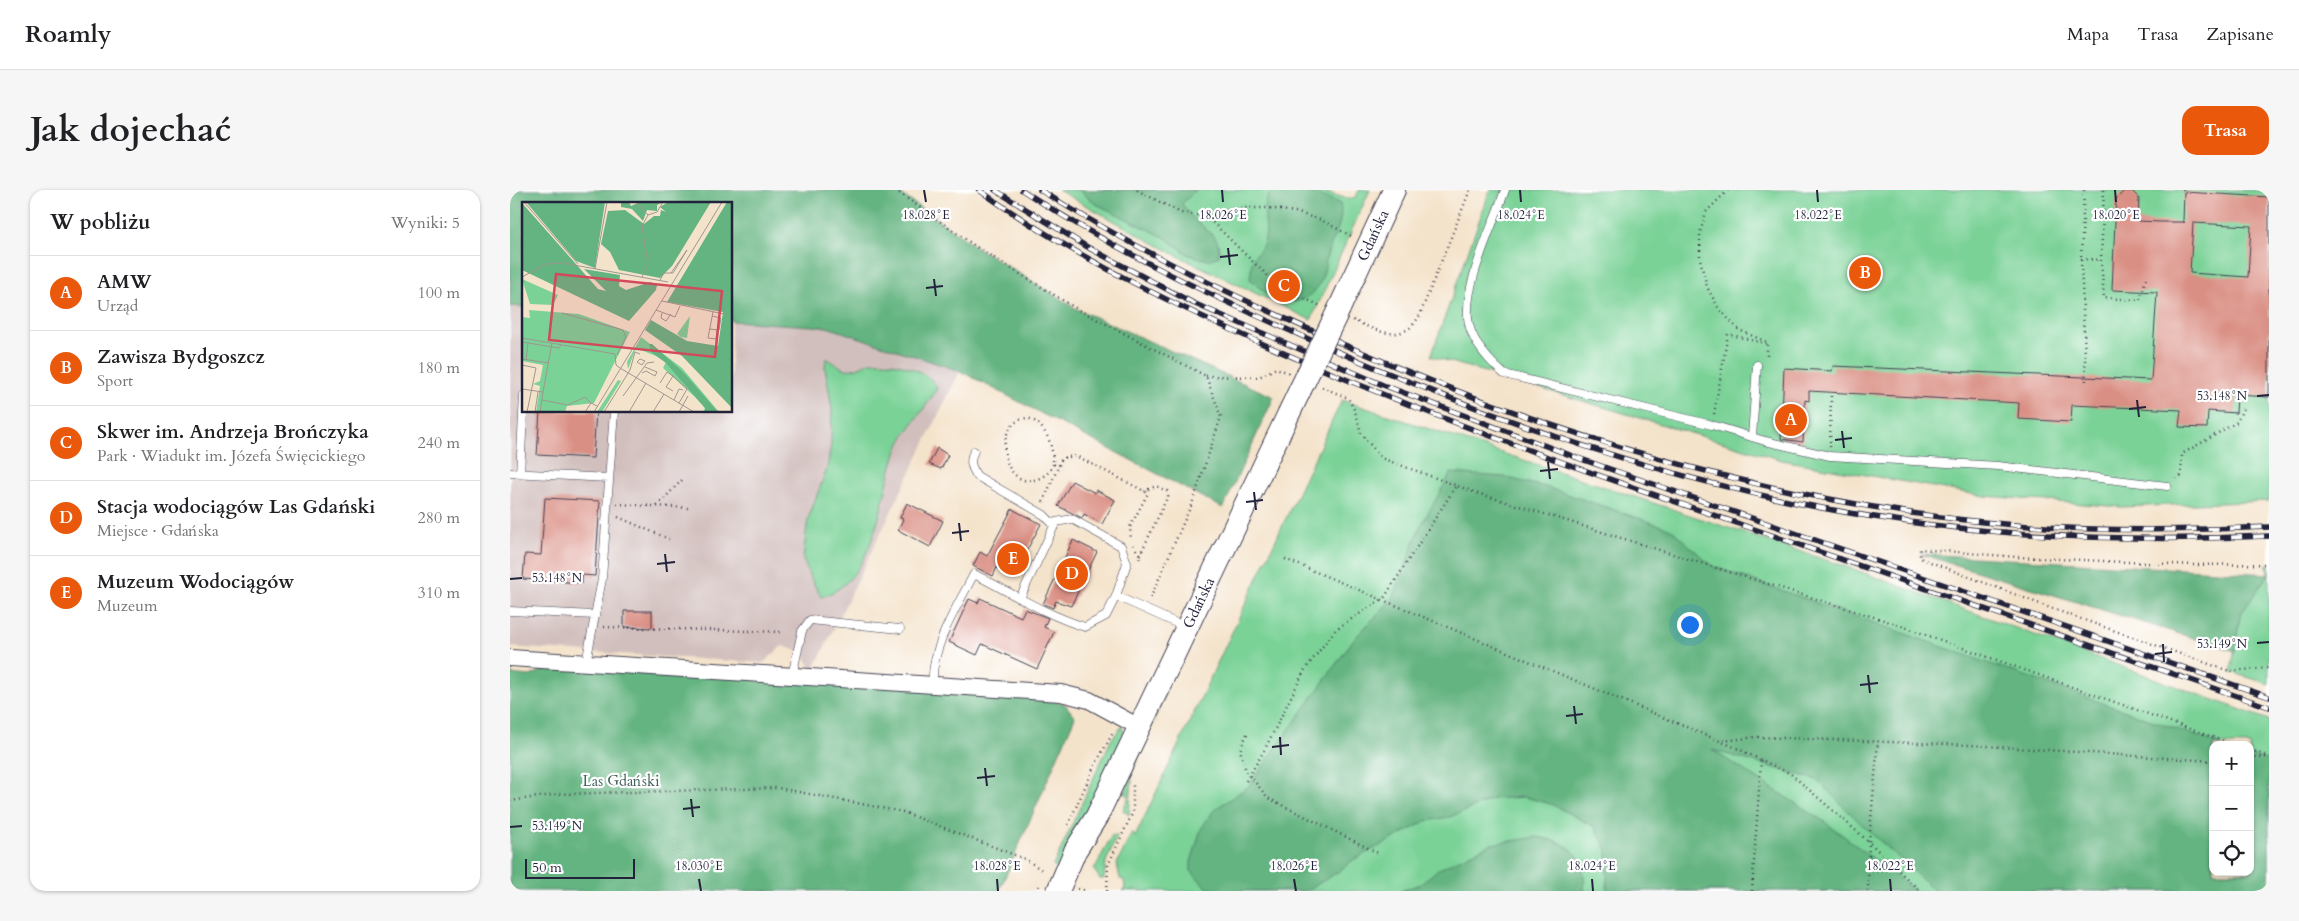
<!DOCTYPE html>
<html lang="pl">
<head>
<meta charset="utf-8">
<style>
  :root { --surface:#fff; --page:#f6f6f6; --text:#202124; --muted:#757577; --line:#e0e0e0; --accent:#ea580c }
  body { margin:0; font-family:Cardo,serif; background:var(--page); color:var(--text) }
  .controls { position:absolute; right:15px; bottom:15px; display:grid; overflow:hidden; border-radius:10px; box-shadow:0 1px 4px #0004 }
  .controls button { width:45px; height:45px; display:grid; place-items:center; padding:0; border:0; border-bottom:1px solid var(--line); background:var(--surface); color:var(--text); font:25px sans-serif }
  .scale { position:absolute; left:15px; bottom:12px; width:110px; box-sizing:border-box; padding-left:5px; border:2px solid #22223b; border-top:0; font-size:14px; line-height:18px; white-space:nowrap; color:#22223b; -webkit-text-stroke:4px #fff; paint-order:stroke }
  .you { position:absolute; left:1179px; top:434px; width:18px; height:18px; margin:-12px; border:4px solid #fff; border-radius:50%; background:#1a73e8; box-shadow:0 0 0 8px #1a73e833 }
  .badge { display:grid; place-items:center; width:32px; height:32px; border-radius:50%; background:var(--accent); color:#fff; font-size:16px; font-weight:700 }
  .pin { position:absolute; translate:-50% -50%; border:2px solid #fff; box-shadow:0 1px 5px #0006 }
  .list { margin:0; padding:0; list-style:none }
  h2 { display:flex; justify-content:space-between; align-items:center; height:65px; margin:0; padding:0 20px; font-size:21px }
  h2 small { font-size:16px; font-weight:400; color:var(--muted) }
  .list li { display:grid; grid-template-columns:32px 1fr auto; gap:15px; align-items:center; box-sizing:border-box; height:75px; padding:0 20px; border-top:1px solid var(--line) }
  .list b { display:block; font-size:19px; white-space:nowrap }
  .list p { margin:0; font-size:16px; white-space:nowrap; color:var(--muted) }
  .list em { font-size:16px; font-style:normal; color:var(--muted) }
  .icon { flex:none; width:28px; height:28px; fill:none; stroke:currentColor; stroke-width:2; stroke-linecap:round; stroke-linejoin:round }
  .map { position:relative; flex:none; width:1759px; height:701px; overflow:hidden; border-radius:15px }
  header { display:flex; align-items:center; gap:30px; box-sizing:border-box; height:70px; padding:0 25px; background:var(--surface); border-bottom:1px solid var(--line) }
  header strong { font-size:24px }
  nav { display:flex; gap:28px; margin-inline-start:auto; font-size:18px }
  .intro { display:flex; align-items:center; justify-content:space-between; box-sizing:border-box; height:120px; padding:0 30px }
  h1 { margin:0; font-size:35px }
  .button { padding:12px 22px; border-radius:15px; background:var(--accent); color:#fff; font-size:18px; font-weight:700 }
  main { display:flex; gap:30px; padding:0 30px }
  aside { flex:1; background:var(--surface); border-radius:15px; box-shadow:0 1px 4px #0004 }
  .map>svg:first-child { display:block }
  .industrial { fill:#d1bfbd }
  .green { fill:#7ad297; stroke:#4e7a69; fill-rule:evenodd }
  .forest { fill:#63b480; stroke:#426b5e }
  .building { fill:#da8f84; fill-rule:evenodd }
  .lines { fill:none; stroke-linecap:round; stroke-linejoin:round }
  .lane-casing { stroke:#423f51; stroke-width:9 }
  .street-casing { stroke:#423f51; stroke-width:18 }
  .secondary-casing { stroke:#423f51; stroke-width:24 }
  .path { stroke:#423f51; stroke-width:2.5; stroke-dasharray:1 4; stroke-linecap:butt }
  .lane { stroke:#fff; stroke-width:8 }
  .street { stroke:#fff; stroke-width:16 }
  .secondary { stroke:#fff; stroke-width:22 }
  .rail-casing { stroke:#22223b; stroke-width:5.5 }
  .rail { stroke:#fff; stroke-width:4; stroke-dasharray:11; stroke-linecap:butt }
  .secondary-bridge-casing { stroke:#423f51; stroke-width:24; stroke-linecap:butt }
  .secondary-bridge { stroke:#fff; stroke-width:22 }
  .ticks { fill:none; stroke:#22223b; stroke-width:2 }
  .labels { text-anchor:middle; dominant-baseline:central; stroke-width:4.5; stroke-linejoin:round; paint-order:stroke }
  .street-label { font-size:15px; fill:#22223b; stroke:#fff }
  .park-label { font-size:15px; fill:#41605b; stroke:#fff }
  .inset-road { fill:none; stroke:#a09691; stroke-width:1 }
  .view { fill:#d1495b; fill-opacity:0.15; stroke:#d1495b; stroke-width:2.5 }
  .inset-edge { fill:none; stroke:#22223b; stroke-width:2.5 }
  .ticks-label { font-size:12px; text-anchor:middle; fill:#22223b; stroke:#fff; stroke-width:4.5; stroke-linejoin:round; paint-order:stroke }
</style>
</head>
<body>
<header>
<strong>Roamly</strong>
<nav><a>Mapa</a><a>Trasa</a><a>Zapisane</a></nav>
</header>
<div class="intro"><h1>Jak dojechać</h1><a class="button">Trasa</a></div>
<main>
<aside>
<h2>W pobliżu<small>Wyniki: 5</small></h2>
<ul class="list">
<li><span class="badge">A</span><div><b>AMW</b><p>Urząd</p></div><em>100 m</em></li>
<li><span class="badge">B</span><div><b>Zawisza Bydgoszcz</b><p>Sport</p></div><em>180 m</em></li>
<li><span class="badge">C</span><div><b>Skwer im. Andrzeja Brończyka</b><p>Park · Wiadukt im. Józefa Święcickiego</p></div><em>240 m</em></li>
<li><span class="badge">D</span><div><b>Stacja wodociągów Las Gdański</b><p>Miejsce · Gdańska</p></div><em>280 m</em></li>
<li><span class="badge">E</span><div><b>Muzeum Wodociągów</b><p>Muzeum</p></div><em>310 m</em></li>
</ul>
</aside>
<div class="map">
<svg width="1759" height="701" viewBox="0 0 1759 701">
  <rect width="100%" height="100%" fill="#fff"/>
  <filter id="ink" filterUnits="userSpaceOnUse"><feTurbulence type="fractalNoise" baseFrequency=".02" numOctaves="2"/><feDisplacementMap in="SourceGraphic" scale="10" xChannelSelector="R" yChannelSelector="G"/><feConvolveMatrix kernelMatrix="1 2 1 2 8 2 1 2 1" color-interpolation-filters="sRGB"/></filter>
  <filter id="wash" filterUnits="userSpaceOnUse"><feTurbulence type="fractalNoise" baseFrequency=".0096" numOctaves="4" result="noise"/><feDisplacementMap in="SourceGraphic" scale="20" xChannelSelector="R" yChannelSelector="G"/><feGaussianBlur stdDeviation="1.12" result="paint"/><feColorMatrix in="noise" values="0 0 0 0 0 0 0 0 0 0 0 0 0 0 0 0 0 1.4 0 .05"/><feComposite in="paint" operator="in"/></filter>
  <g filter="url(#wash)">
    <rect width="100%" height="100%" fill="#f4e3cb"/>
    <path class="industrial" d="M0 116 14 117V221H221V131L317 137 450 181 303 481 292 462 272 456 253 473 0 457Z"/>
    <path class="green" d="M548 0H807L838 9 846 7 849 0H860L801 130 662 63Z
      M980 0H1759V311L1611 317 1474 306 1272 270 921 166Z
      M316 168C322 171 329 177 336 179 346 181 353 174 362 172 381 170 419 179 427 198 416 220 396 237 387 260 370 306 367 391 311 407L299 385 293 368 298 329 317 279 321 255 322 219 315 177Z
      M832 210 1346 380 1759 530V701H612L615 699 614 690 610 689 607 674 622 642 625 647ZM1703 555H1740V682H1703Z
      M1757 374H1759V494L1721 482 1730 425 1758 384Z
      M657 499 620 589 622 590 619 625 613 620 619 606 615 604 620 582Z
      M612 536 615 546 549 680 543 676 601 550Z
      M602 645 607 646 596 672 594 689H590L584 680Z"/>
    <path class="forest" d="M0 0H385L468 58 567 119 764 207 713 318 450 181 317 137 221 131V14H14V117L0 116Z
      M569 0H686L672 14C677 20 682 28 689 33 701 45 710 46 709 66L698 70 679 65 654 47 586 14Z
      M763 0C793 0 802 2 830 13 834 32 825 42 819 60 815 70 815 83 810 93 792 125 759 110 740 89 741 83 741 74 743 69 747 61 753 60 755 49 758 33 749 13 763 0Z
      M941 283 994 287 1039 298 1161 339 1202 376 1712 555H1703V682H1740V565L1759 571V701H1425L1348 631 1307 590 1202 560 1315 632 1406 701H1097V660L1085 637 1041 614 1014 607 983 609 940 627 916 631 843 670 828 682 796 701H709L696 697 681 681V672L691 639 696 631 705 619 738 597 844 449 883 408 910 337Z
      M1411 364 1759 384 1730 425 1725 461Z
      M43 476 528 506 555 514 565 527 489 701H0V484L20 486Z
      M1028 647C1062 653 1077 665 1074 701H890L911 694 927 680 981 654Z"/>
    <g id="blocks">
      <path class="building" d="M1614 1H1622L1629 8 1628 31 1651 32H1675H1673L1674 2 1759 7V207L1727 205 1726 223 1698 221 1697 238 1669 237 1671 220 1562 215 1561 232 1508 229 1509 213 1299 201V211L1295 210 1293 252 1271 249 1274 178 1322 181 1323 176 1641 190 1647 102 1602 100 1606 9ZM1683 33 1741 36 1738 87 1680 83Z
        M30 221H86L83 268 27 265Z
        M427 258 438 265 431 279 419 274Z
        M562 291 585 303 586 300 605 310 592 334 574 324 572 328 548 316Z
        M35 308 90 311 85 386 72 385V393L13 389 15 364 31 365Z
        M397 313 433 331 420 357 388 340 393 329 390 328Z
        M502 319 531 334 510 373 493 364 483 386 463 376 470 362 477 366Z
        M563 350 587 362 561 416 546 411 543 418 533 414Z
        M470 408 511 427 515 419 538 428 534 437 544 442 527 479 472 454 467 465 439 452 459 409 468 413Z
        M114 421H142V438L114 437Z"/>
    </g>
  </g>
  <g filter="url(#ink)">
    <use href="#blocks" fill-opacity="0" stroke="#423f51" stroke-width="1"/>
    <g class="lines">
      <g class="lane-casing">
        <path id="lane" d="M995 0C983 36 955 91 958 128 960 151 978 170 994 184L1202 235 1255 251 1320 266 1488 276 1657 296
          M1242 247 1247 175
          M464 261C459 270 461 277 467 286L534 325 545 336
          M0 283 99 288
          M10 284 14 205
          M606 406 675 437
          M0 421 85 425
          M76 473 92 389 104 221
          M282 486 292 441 300 430 390 439
          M423 495C420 458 447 417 464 384 500 402 536 425 575 437L596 426 606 406 617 373 611 356 562 329 546 332 510 408"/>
      </g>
      <g class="street-casing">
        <path id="street" d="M0 468 551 503 579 510 629 537"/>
      </g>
      <g class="secondary-casing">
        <g id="secondary">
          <path id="s1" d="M829 119 884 0"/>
          <path id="s2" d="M548 701 565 661 587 626 790 200"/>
        </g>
      </g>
      <path class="path" d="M385 0 468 58 567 119 696 186 711 227 683 311 640 409
        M627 0 671 23 695 26 729 18H758L785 22 811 30 843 47
        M1218 0 1196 22 1190 43V69L1197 97 1209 119 1229 140 1257 152V169
        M1574 0 1571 69 1576 193
        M1594 0 1591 70 1594 108 1630 110 1636 88
        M1673 0 1674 2
        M695 26C724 50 752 87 786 105 794 109 803 112 811 116
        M1571 69 1591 70
        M843 130C859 137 881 150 898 139 902 137 906 131 909 127L960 0
        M696 186 749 187 766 178 779 183
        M812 197 838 208 845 221 851 243 871 268 964 302 1383 433 1725 555
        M1204 224 1218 144 1257 154
        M1320 257 1321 203
        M543 274C541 281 536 285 530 288 492 305 480 232 517 228 535 232 544 257 543 274L549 276
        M1666 289 1671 286 1672 264 1727 232 1733 219
        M533 312 552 268 566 266 638 303 620 337 621 350
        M107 314 178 318
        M147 316 172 290
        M108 327 159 349
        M623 355 630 365 629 370
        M630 365 658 306 657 301 646 296 634 301
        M775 369 1224 557 1281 584 1359 652 1410 701
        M1759 374 1683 375 1506 367 1410 359V368L1543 419 1719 481 1759 478
        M94 437 274 442
        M737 544 730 560 736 581 758 608 870 664
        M1213 551 1245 547 1461 555 1703 571
        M1740 560 1755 565
        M1740 567H1759
        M736 591 755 559 794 481 826 439 874 408 946 296
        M0 611 49 604 268 598 393 622 515 669 532 680
        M558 635 585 575 604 541
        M568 699 577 701
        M526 701 530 694
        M597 701 598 675 623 622V595
        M1242 701 1251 570
        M1358 701 1359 652 1368 552"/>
      <use href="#lane" class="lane"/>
      <use href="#street" class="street"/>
      <use href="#secondary" class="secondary"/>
      <g class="rail-casing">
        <path id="rail" d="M469 0C571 72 682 124 797 173 917 224 1040 269 1163 311 1362 380 1560 449 1759 517
          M485 0 579 58 683 113 873 195 1068 268 1759 507
          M512 0C608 63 712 111 817 157 976 227 1141 285 1312 318 1460 346 1609 353 1759 346
          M530 0C628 61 731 110 837 156 1040 244 1252 309 1473 332 1568 342 1664 341 1759 337"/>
      </g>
      <use href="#rail" class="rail"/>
      <g class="secondary-bridge-casing">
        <path id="secondary-bridge" d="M790 200 829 119"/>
      </g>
      <use href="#secondary-bridge" class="secondary-bridge"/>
    </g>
  </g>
  <path class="ticks" d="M414 0 416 12M712 0 713 12M1010 0 1011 12M1307 0 1308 12M1605 0 1606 12M718 58 720 75M710 67 728 65M424 89 426 106M416 98 433 96M1747 206 1759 205M1627 210 1629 227M1619 219 1636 217M1332 241 1334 258M1325 250 1342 248M1038 272 1040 289M1030 281 1048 279M744 302 746 320M736 312 753 310M449 333 451 351M442 343 459 341M155 364 157 382M147 374 165 372M0 389 12 388M1747 453 1759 452M1653 454 1654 472M1645 464 1662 462M1358 485 1360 503M1350 495 1368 493M1064 516 1066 534M1056 526 1073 524M770 547 771 565M762 557 779 555M475 578 477 596M467 588 485 586M181 609 183 627M173 619 190 617M0 637 12 636M189 689 191 701M487 689 488 701M784 689 786 701M1082 689 1083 701M1380 689 1381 701"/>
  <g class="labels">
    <g class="street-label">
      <text stroke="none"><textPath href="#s1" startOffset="81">Gdańska</textPath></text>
      <text stroke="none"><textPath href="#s2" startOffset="321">Gdańska</textPath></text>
    </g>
    <g class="park-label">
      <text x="111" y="591">Las Gdański</text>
    </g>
  </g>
  <g transform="translate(12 12)">
    <rect width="210" height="210" fill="#f4e3cb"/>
    <path d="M0 77 36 93 31 103 8 102ZM7 108 57 112 108 130 72 201 45 204 43 210H14L18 184 11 182 18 179 21 163 0 159V115L8 116ZM168 114 165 136 159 135 155 132ZM119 135 160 166 197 210H181L183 206 173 195 141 166 144 160 134 154 114 146 106 167 105 160ZM96 178 99 179 80 210H75Z" fill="#7ad297"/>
    <path d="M4 0H83L73 66 54 59ZM99 0H107L109 4 118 0H141L135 3V9L125 8 121 19 110 7 99 5ZM146 0H189L150 64 138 76 97 68 88 50 79 42 86 9 103 8 122 22 132 14H138L139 8 144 10 138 5ZM205 0H210V206L160 154 123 128 129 118 165 139 196 144 201 110 145 100ZM0 1 76 87 84 89 62 67 98 73 97 84 104 88 128 80 135 83 134 88 107 119 0 68ZM130 142 162 171 196 210H183V206L144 161 129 150 127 142Z" fill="#63b480"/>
    <path class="inset-road" d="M2 0 56 62M114 0 126 13M73 67 85 0M0 75 24 62 41 61 146 80M120 75 126 63 120 24 126 13 135 10 141 0M138 78 142 71H151L165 48 149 71M140 99 202 112M134 108 153 115 158 104M191 110 186 136 194 137 195 128M40 111 101 128 104 135 95 153M140 111 139 116 144 119 149 112M187 127 197 128 199 116 190 114M0 136 93 152 94 163 98 166 172 210M0 140 37 146 39 143M0 157 27 161M118 157 123 159 120 163 115 160ZM4 158 6 141M0 163 14 166 5 210M120 171 124 169 133 174 135 170 123 165M138 181 145 170 151 174M0 187 21 190 30 141M151 189 144 185 151 174 165 187 157 201M101 194 125 161 132 160M20 198 46 203 63 195 69 201M152 198 157 187 161 188M13 210 16 190M18 210 21 190M63 210 69 201 75 204M72 210 200 0M82 210 108 168 113 150 118 152M107 210 124 181M131 210 142 192M157 210 166 194"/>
    <path class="view" d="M34 72 200 89 193 155 27 138Z"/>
    <rect width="210" height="210" class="inset-edge"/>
  </g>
  <g class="ticks-label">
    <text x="416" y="29">18.028°E</text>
    <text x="713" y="29">18.026°E</text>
    <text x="1011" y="29">18.024°E</text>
    <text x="1308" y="29">18.022°E</text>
    <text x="1606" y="29">18.020°E</text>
    <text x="1712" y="210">53.148°N</text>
    <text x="47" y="392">53.148°N</text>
    <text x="1712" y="458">53.149°N</text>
    <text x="47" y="640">53.149°N</text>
    <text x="189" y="680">18.030°E</text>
    <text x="487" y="680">18.028°E</text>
    <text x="784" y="680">18.026°E</text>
    <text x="1082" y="680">18.024°E</text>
    <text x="1380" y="680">18.022°E</text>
  </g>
</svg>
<div class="controls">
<button>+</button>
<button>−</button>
<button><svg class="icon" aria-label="locate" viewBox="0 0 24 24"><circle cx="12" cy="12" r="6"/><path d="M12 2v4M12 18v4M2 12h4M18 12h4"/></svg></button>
</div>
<div class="scale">50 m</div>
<div class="you"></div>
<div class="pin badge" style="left:1281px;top:230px">A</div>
<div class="pin badge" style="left:1355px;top:83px">B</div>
<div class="pin badge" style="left:774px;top:96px">C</div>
<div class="pin badge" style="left:562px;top:384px">D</div>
<div class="pin badge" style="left:503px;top:369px">E</div>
</div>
</main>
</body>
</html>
